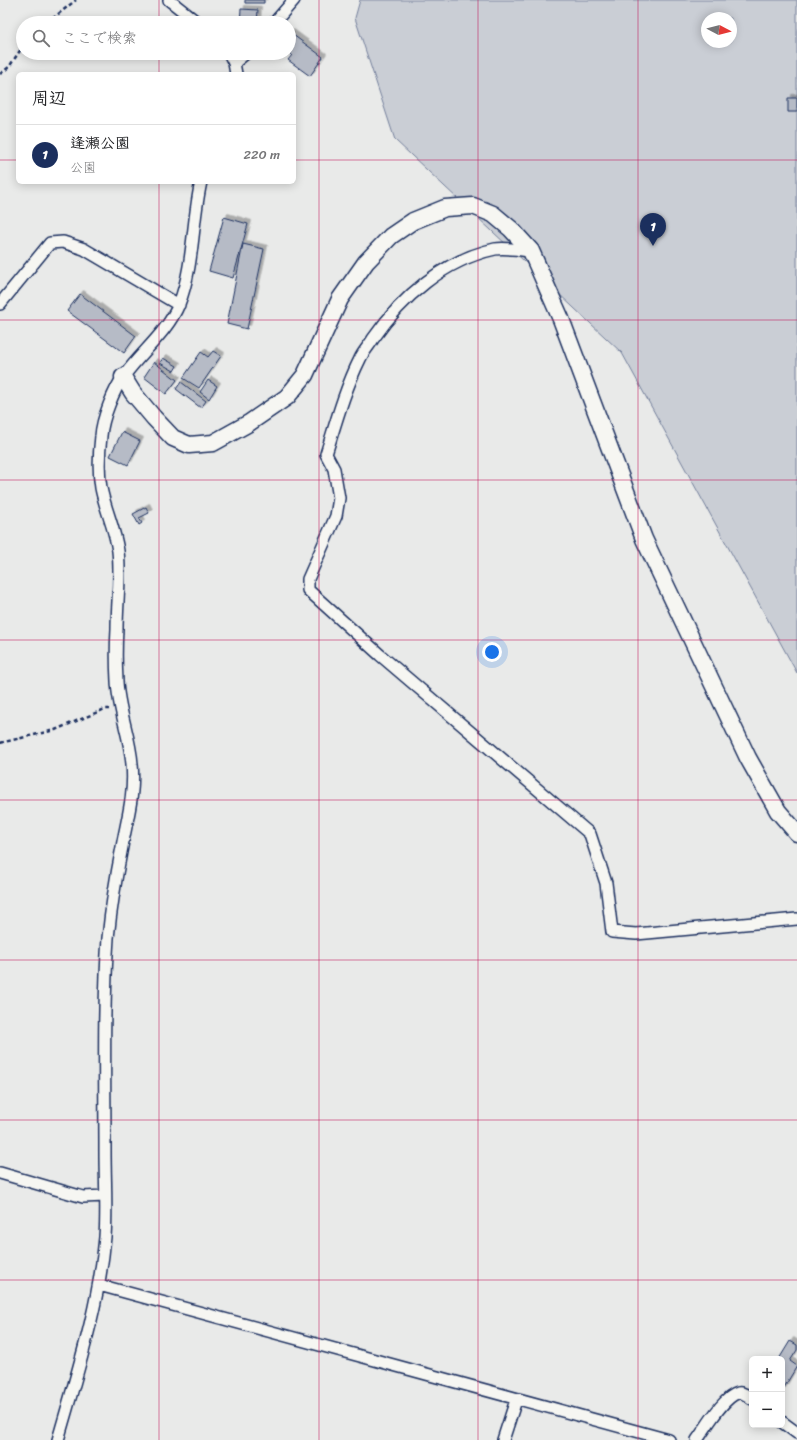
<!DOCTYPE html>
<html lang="ja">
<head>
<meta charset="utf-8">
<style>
  :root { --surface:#fff; --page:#f2f2f2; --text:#202124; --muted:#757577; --line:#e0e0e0; --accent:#1b2f5e }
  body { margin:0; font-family:Sriracha,"Klee One",sans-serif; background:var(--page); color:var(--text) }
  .controls { position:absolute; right:12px; bottom:12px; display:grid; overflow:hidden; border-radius:6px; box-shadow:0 2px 10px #0003 }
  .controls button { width:36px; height:36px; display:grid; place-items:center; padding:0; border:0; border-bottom:1px solid var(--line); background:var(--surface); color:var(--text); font:20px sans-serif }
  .compass { position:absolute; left:701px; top:12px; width:36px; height:36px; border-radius:50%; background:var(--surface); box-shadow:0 2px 10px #0003; rotate:97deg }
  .you { position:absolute; left:492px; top:652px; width:14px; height:14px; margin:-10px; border:3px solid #fff; border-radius:50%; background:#1a73e8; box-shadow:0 0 0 6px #1a73e833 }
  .badge { display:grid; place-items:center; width:26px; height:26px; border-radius:50%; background:var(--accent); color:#fff; font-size:13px; font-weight:700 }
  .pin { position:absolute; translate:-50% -33px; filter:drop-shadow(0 1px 2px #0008) }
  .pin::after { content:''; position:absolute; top:21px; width:14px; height:12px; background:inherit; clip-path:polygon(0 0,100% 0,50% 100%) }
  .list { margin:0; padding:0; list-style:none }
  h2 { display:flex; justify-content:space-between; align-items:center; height:52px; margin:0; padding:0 16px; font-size:17px }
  h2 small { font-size:13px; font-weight:400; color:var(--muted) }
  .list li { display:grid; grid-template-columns:26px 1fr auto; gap:12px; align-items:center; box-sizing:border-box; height:60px; padding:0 16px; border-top:1px solid var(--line) }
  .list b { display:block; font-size:15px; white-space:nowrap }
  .list p { margin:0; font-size:13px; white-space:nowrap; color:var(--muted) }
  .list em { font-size:13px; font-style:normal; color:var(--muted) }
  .icon { flex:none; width:22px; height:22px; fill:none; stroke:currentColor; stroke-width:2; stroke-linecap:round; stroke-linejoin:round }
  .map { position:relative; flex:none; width:797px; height:1440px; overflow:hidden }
  .search { position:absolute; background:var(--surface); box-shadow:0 2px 10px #0003; left:16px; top:16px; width:280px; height:44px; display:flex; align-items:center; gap:10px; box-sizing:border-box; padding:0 14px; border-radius:22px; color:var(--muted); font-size:15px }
  .panel { position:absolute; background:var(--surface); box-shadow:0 2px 10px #0003; left:16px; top:72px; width:280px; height:112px; border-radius:6px }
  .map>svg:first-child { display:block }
  .green { fill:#caced5; stroke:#727e9a; fill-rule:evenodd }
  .building { fill:#b6bbc6; stroke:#1b2f5e; filter:url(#shadow) }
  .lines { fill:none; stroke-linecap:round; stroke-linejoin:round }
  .street-casing { stroke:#1b2f5e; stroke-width:14 }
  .secondary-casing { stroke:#1b2f5e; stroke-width:19 }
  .path { stroke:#1b2f5e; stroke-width:2.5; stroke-dasharray:4 3; stroke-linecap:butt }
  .street { stroke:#f6f6f2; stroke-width:11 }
  .secondary { stroke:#f6f6f2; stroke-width:16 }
  .grid { fill:none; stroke:#c2185b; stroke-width:1; stroke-opacity:0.55 }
</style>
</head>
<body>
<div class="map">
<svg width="797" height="1440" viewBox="0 0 797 1440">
  <defs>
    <filter id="shadow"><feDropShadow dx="3.5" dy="-3.5" stdDeviation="0" flood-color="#0004"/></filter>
  </defs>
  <rect width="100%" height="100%" fill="#e9eae9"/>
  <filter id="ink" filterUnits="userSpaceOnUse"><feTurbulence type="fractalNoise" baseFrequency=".025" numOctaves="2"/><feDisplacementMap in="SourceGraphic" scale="8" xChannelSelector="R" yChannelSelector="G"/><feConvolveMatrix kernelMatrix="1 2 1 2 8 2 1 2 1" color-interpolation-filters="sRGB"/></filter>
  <g filter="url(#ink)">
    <path class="green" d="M360 0H797V673L622 353 395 140 355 18ZM707 18H731V42H707Z"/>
    <path class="building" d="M245 0H264V3H245Z
      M241 9 258 10 257 23H240Z
      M289 32 323 57 310 76 288 60 292 55 289 52Z
      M788 98H797V112H788Z
      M224 217 248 224 233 278 209 271Z
      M243 244 264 249 247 329 227 324Z
      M80 294 136 336 124 353 67 311Z
      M213 351 221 356 199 388 183 378 201 352 208 357Z
      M163 358 177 366 174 371 160 363Z
      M154 362 177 380 166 394 144 377Z
      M208 380 217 386 209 399 200 392Z
      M181 382 206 401 201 408 176 389Z
      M122 432 140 441 128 465 110 456Z
      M146 507 149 513 139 518 142 523 139 525 133 514Z
      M790 1341 797 1345V1350L790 1361 797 1366 782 1391V1359H779Z"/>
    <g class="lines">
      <g class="street-casing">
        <path id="street" d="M169 0 198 23
          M274 23 294 0
          M229 53 234 63 236 74
          M234 63 246 53
          M531 251C520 250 505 247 495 249 444 260 402 297 373 339 369 346 363 352 360 359 345 389 336 422 326 454L334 469 339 498 336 516 308 579V590L380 655 590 834 606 883 612 932 636 934 797 919
          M0 304 50 243 63 242 84 249 179 305
          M0 1173 83 1197 105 1196
          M99 1285 669 1440
          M782 1422 797 1433
          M58 1440C77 1373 99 1306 105 1237 107 1209 105 1181 105 1152 105 1081 103 1009 108 938 111 908 116 877 122 847 127 819 135 794 132 764 130 736 118 709 117 681 116 664 116 646 117 629 117 602 121 577 118 551 115 529 105 509 101 488 98 471 99 453 101 436 102 419 114 389 124 376 142 351 167 333 179 304 194 266 192 221 201 182
          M503 1440 516 1400
          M697 1440C706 1428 723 1397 738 1393 743 1392 748 1396 752 1399"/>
      </g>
      <g class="secondary-casing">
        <path id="secondary" d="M123 377 133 393 154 418 173 438 189 445 213 443 249 423 287 397 305 375 340 299 366 262 391 236 413 221 445 208 473 206 493 214 511 229 531 251 561 319 644 539 748 758 778 811 797 833"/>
      </g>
      <path class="path" d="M47 23 76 0
        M0 74 9 67 23 46
        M0 743 55 730 105 709H109"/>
      <use href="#street" class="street"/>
      <use href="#secondary" class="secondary"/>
    </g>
  </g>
  <path class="grid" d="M159 0V23M319 0V1440M478 0V1440M638 0V1440M159 53V74M0 160H18M294 160H797M159 182V1440M0 320H797M0 480H797M0 640H797M0 800H797M0 960H797M0 1120H797M0 1280H797"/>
</svg>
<div class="controls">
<button>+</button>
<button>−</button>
</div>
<svg class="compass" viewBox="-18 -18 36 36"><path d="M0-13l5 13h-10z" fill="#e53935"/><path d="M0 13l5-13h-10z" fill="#757577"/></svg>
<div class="you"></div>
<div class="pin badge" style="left:653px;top:246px">1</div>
<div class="search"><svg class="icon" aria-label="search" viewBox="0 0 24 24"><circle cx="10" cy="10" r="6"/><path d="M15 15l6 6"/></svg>ここで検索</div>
<section class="panel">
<h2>周辺<small></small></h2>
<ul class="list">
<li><span class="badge">1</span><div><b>逢瀬公園</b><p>公園</p></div><em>220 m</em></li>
</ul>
</section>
</div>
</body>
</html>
